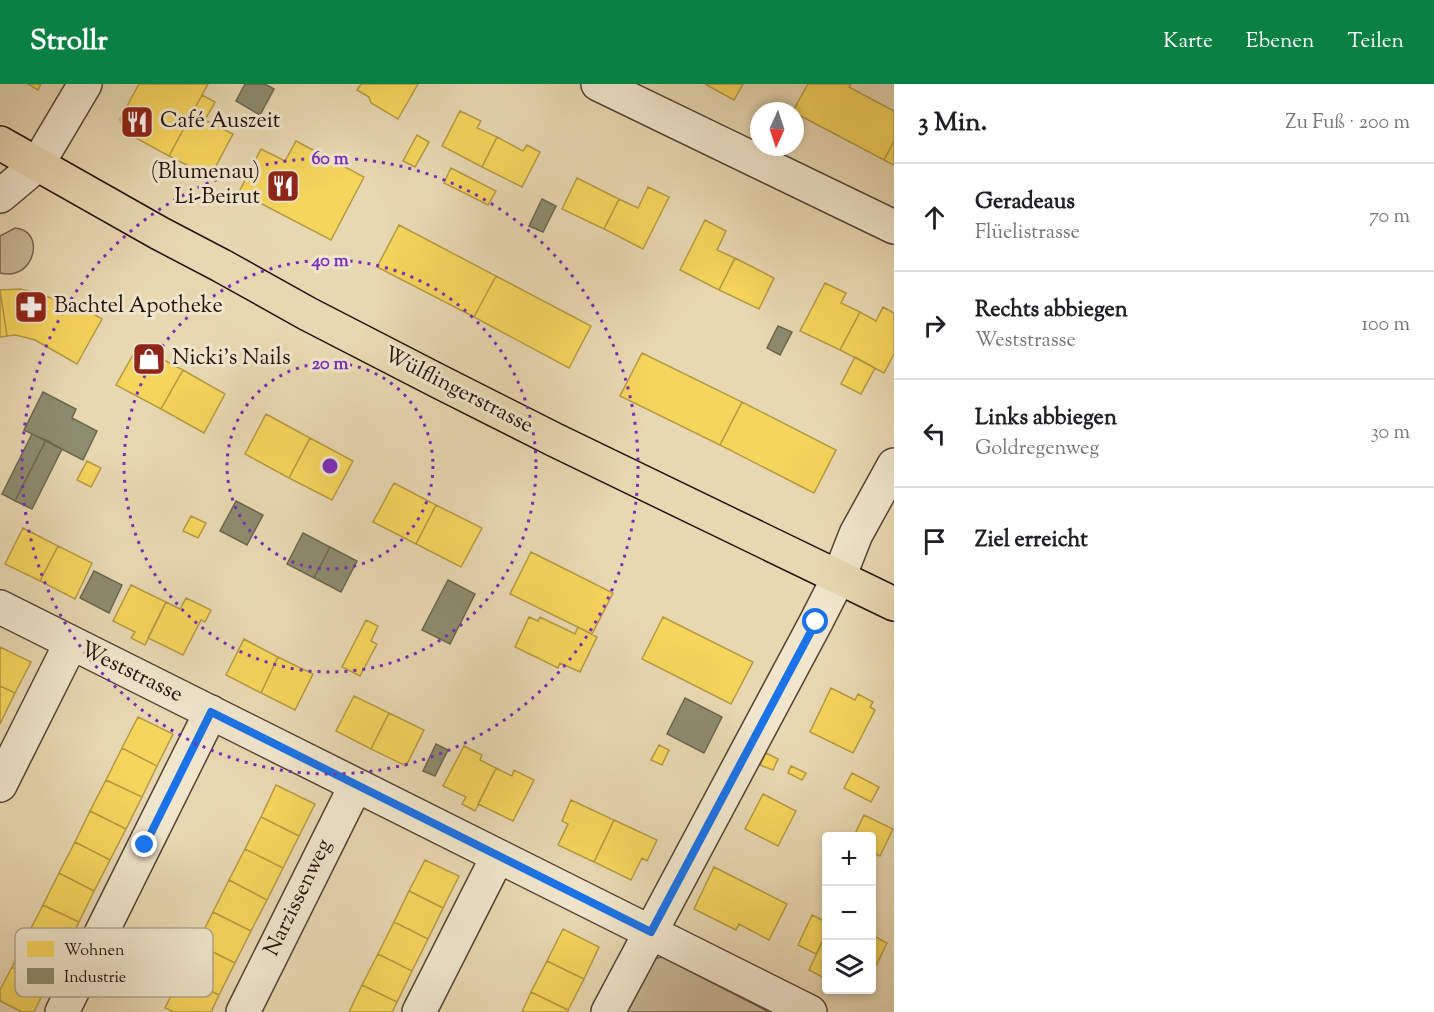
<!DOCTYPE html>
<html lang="de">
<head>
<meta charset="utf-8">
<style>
  :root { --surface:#fff; --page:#f2f2f2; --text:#202124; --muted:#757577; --line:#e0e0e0; --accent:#0b8043 }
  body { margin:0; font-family:"Sorts Mill Goudy",serif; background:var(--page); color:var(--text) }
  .controls { position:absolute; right:18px; bottom:18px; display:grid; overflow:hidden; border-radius:6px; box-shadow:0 3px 9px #0003 }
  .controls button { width:54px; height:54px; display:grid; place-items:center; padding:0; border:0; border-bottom:2px solid var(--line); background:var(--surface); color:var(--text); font:30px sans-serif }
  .compass { position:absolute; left:750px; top:18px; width:54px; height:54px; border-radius:50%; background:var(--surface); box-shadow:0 3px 9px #0003; rotate:183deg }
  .stop { position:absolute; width:18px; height:18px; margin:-14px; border:4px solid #1a73e8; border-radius:50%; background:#fff }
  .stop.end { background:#1a73e8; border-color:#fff; box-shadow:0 2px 6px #0008 }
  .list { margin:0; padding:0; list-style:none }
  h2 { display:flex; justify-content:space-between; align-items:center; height:78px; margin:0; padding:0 24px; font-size:26px }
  h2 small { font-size:20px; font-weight:400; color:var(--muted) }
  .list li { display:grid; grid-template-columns:39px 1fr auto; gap:18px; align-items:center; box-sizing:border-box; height:108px; padding:0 24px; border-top:2px solid var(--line) }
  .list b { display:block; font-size:22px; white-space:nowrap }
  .list p { margin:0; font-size:20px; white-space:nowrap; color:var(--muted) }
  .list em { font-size:20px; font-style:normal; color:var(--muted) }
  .icon { flex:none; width:33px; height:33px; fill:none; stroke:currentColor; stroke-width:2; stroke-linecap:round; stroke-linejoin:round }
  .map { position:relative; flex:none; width:894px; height:928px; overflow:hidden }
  header { display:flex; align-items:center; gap:36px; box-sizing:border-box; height:84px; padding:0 30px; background:var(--accent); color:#fff }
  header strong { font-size:28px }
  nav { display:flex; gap:33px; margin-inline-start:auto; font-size:21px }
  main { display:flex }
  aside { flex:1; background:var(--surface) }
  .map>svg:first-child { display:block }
  .green { fill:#c6b695; stroke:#746450; stroke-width:1.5 }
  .homes { fill:#f6d55c; stroke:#b69a44; stroke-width:1.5 }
  .industry { fill:#8c8c6e; stroke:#6c6751; stroke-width:1.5 }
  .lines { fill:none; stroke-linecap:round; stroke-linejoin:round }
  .minor-casing { stroke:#544435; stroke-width:36 }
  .major-casing { stroke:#22120c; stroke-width:36 }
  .minor { stroke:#f0e6cc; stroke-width:33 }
  .major { stroke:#e8d8b1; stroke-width:33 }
  .route { stroke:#1a73e8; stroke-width:8 }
  .ring { fill:none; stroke:#7b2cbf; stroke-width:3; stroke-dasharray:3 6 }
  .labels { text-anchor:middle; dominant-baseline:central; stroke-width:6; stroke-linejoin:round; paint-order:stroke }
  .poi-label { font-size:22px; fill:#22120c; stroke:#f0e6cc; text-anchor:start }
  .street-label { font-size:22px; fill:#22120c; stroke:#f0e6cc }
  .key { fill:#f0e6cc; stroke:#b2a692; stroke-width:1.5 }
  .key-label { font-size:16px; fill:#22120c }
  .centre { fill:#7b2cbf; stroke:#f0e6cc; stroke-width:3 }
  .ring-label { font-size:18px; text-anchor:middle; font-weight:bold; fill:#7b2cbf; stroke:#f0e6cc; stroke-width:6; stroke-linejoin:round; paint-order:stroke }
</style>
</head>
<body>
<header>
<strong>Strollr</strong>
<nav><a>Karte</a><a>Ebenen</a><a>Teilen</a></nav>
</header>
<main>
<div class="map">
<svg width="894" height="928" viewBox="0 0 894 928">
  <rect width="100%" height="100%" fill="#e8d8b1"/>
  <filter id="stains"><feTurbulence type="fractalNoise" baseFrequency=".00333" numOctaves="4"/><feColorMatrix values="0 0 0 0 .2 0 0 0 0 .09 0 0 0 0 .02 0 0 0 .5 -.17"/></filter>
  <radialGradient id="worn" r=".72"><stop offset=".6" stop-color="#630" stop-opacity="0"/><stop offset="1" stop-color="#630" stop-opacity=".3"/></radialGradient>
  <path class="green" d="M15 144C42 146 37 183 15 189 10 191 5 190 0 189V152Z
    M662 873 769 928H617L644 877Z"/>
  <path class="homes" d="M28 0H41L38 6Z
    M139 0H208L169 72 123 47 120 35Z
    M361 0H418L398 35 371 19 369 13 357 6Z
    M705 0H743L734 16Z
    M808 0H851L849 3 894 27V57L884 76 795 29V27H793Z
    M202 11 215 18 205 36 233 50 210 93 169 72Z
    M460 27 481 37 477 44 497 53 482 83 442 62Z
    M417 51 429 58 415 83 403 77Z
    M497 53 523 67 527 61 540 68 522 103 482 83Z
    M296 57 364 93 331 156 239 108 261 65 285 77Z
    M894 57V81L884 76Z
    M451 84 496 107 488 121 444 99Z
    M577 94 619 115 604 145 562 125Z
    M648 103 669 113 643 165 604 145 619 115 638 124Z
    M705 136 726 147 717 166 735 174 719 206 680 186Z
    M399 141 496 192 474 233 377 183Z
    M735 174 774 194 759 225 719 206Z
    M496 192 591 242 569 284 474 233Z
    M825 199 846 209 841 219 860 228 840 266 800 247Z
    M20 205 38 209 56 216 78 229 81 223 102 235 77 280 35 256 16 251 7 252 0 206Z
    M0 206 7 252 0 253Z
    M883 223 894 229V270L884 289 840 266 860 228 876 237Z
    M138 262 183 286 161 325 116 301Z
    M642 269 742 318 720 361 620 312Z
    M855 273 875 284 861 310 841 300Z
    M183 286 225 310 204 349 161 325Z
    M742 318 836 366 814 409 720 361Z
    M266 330 310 354 289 394 245 370Z
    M310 354 353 377 332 416 289 394Z
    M87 377 101 384 91 403 77 396Z
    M394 399 436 421 416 460 373 438Z
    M436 421 482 444 461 483 416 460Z
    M191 432 206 439 198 454 183 447Z
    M23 444 58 462 40 497 5 480Z
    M58 462 92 479 75 515 40 497Z
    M531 468 613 509 592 550 510 510Z
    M131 501 166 518 145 561 131 554 135 548 113 537Z
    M186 514 211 526 205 538 201 536 183 571 148 554 166 518 180 525Z
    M529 533 538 537 540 533 575 550 578 543 597 553 580 588 560 579 558 584 515 563Z
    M663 533 753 578 731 620 642 575Z
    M366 536 378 542 371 557 377 560 360 592 342 583Z
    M244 555 278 573 261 609 226 591Z
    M0 563 31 578 15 609 0 602Z
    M278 573 313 590 295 626 261 609Z
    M0 602 15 609 0 640Z
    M831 604 855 616 858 610 873 618 870 623 875 626 853 669 810 648Z
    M354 612 389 629 371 665 336 647Z
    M389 629 424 646 406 682 371 665Z
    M138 633 173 650 157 682 122 664Z
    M659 661 669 666 662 681 651 676Z
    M464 662 482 671 480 676 496 684 475 727 462 720 466 713 443 702Z
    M122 664 157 682 142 713 106 696Z
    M766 669 778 675 773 686 760 681Z
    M791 682 806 689 802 696 788 689Z
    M496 684 512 692 514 686 534 696 513 737 478 720Z
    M852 689 879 703 871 718 844 704Z
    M106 696 142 713 126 745 90 727Z
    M276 701 315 720 299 752 261 733Z
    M763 710 796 727 778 762 745 745Z
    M571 716 614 736 594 778 558 761 568 740 562 737Z
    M90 727 126 745 110 776 75 758Z
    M864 731 893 745 880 772 872 768V752H854Z
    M261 733 299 752 283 784 245 765Z
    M614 736 657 756 647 777 642 774 631 796 594 778Z
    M75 758 110 776 94 807 59 789Z
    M245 765 283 784 267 816 229 796Z
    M425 776 459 792 443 824 409 807Z
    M714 783 787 820 769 856 739 840 736 846 694 825Z
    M59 789 94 807 79 838 43 821Z
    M229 796 267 816 251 847 213 828Z
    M409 807 443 824 428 855 394 838Z
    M43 821 79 838 63 870 27 852Z
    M213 828 251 847 235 879 197 860Z
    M812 831 826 838V850L816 870 798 861Z
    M394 838 428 855 412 887 378 870Z
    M563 845 599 863 584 895 547 877Z
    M826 850V895L809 886Z
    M872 851 887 859 872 890Z
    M27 852 63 870 47 901 12 883Z
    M197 860 235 879 219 911 181 892Z
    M378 870 412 887 397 918 362 901Z
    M547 877 584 895 568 926 531 908Z
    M12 883 47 901 34 928H22L0 917V906Z
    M181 892 219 911 211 928H174L165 924Z
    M362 901 397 918 392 928H349Z
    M531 908 568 926V928H522Z"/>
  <path class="industry" d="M245 0H265L274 5 260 31 236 17Z
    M542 115 556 122 543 148 529 142Z
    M778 242 792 248 780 271 767 264Z
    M43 308 76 325 72 334 97 347 83 376 24 346Z
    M32 350 46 356 15 417 2 410Z
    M46 356 62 365 32 425 15 417Z
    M236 417 263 431 247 461 220 447Z
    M303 449 330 463 314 494 287 480Z
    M330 463 357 477 341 508 314 494Z
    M94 487 122 501 109 529 80 514Z
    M448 496 475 510 450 560 422 546Z
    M685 614 722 633 704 669 667 650Z
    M436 660 448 666 435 692 423 687Z"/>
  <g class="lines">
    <g class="minor-casing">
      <path id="minor" d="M598 0 894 143
        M0 112 37 81 85 0
        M0 523 810 928
        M0 701 71 559
        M62 928 211 628
        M243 928 356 701
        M419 928 498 772
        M608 928 816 538 839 493 856 450 894 381"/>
    </g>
    <g class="major-casing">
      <path id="major" d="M0 59 159 149 222 182 308 230 440 298 555 356 894 520"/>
    </g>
    <use href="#minor" class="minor"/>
    <use href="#major" class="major"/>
  </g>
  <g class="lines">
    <path class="route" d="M145 761 211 628 651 848 816 538"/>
  </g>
  <g class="ring">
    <circle cx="330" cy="382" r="103"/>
    <circle cx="330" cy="382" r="206"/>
    <circle cx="330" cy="382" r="308"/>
  </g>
  <defs>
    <g id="restaurant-square" transform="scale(1.725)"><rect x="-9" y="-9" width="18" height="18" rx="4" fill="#8f2418" stroke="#f0e6cc"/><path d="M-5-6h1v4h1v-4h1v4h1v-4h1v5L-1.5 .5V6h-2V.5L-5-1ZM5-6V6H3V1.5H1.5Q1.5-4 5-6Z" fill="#fff"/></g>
    <g id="pharmacy-square" transform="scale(1.725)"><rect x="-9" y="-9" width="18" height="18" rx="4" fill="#8f2418" stroke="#f0e6cc"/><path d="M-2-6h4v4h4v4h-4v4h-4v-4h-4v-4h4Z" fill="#fff"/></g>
    <g id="shop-square" transform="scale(1.725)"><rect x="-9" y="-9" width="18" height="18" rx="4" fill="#8f2418" stroke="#f0e6cc"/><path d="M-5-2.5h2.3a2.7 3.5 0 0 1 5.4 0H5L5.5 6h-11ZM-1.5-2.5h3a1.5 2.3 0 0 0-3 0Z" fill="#fff"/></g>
  </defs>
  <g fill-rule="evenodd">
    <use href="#restaurant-square" x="137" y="38"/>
    <use href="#restaurant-square" x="283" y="102"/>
    <use href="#pharmacy-square" x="31" y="223"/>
    <use href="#shop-square" x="149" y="275"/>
  </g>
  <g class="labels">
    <g class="poi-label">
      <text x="160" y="38">Café Auszeit</text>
      <text x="260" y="89" text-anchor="end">(Blumenau)<tspan x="260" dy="25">Li-Beirut</tspan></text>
      <text x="54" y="223">Bachtel Apotheke</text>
      <text x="172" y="275">Nicki's Nails</text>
    </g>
    <g class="street-label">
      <text transform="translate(458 307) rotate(27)">Wülflingerstrasse</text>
      <text transform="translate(131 589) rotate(26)">Weststrasse</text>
      <text transform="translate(299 814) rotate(-64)">Narzissenweg</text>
    </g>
  </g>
  <rect x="15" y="844" width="198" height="69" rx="9" class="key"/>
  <rect x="27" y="857" width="27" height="16" fill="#f6d55c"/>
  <rect x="27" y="884" width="27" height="16" fill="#8c8c6e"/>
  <g class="key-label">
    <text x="64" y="871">Wohnen</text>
    <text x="64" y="898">Industrie</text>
  </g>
  <circle cx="330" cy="382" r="9" class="centre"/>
  <g class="ring-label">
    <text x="330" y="80">60 m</text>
    <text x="330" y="182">40 m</text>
    <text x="330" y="285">20 m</text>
  </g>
  <rect width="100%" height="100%" filter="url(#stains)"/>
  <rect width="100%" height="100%" fill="url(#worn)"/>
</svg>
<div class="controls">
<button>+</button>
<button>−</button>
<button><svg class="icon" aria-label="layers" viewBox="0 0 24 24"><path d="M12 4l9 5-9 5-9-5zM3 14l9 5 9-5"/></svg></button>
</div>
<svg class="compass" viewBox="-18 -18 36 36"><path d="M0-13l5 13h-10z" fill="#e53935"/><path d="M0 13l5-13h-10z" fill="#757577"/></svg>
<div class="stop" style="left:816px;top:538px"></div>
<div class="stop end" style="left:145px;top:761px"></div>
</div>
<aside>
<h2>3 Min.<small>Zu Fuß · 200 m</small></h2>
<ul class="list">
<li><svg class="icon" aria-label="ahead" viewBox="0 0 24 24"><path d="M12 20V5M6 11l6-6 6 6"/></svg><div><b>Geradeaus</b><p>Flüelistrasse</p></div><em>70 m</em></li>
<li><svg class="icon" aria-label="right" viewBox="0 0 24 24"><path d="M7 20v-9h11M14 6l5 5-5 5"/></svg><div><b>Rechts abbiegen</b><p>Weststrasse</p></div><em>100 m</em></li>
<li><svg class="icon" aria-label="left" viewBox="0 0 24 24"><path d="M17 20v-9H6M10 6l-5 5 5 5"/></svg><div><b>Links abbiegen</b><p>Goldregenweg</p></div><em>30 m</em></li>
<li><svg class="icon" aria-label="arrive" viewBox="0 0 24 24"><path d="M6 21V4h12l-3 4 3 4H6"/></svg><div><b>Ziel erreicht</b></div></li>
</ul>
</aside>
</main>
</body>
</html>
